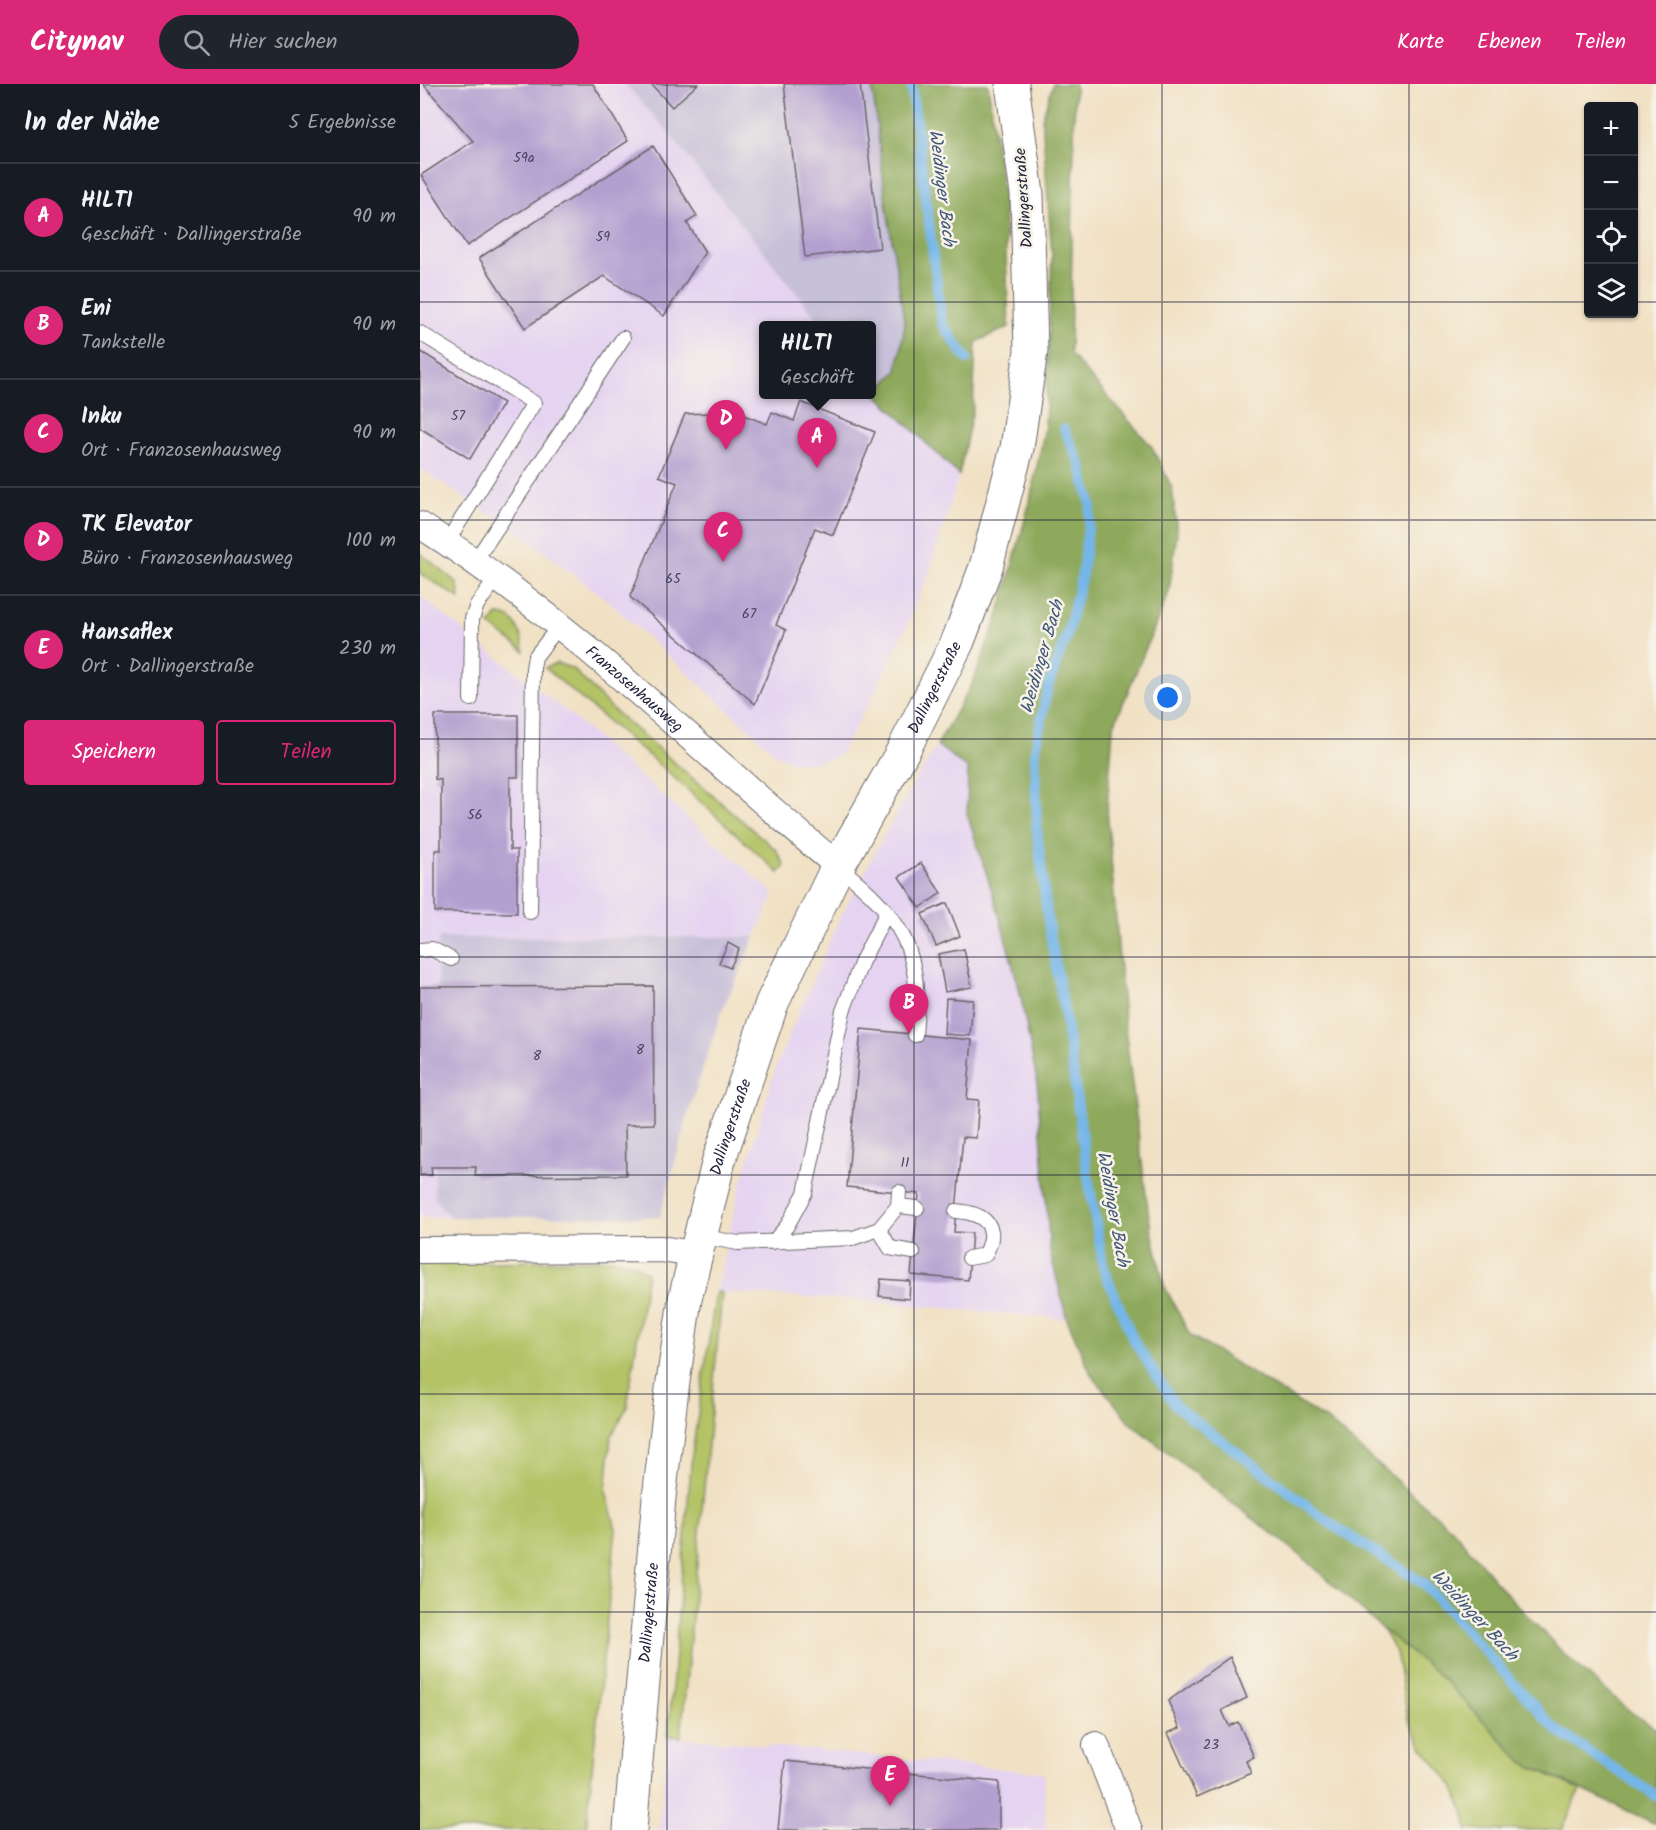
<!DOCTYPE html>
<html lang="de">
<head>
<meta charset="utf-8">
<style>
  :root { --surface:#171b24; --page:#20242c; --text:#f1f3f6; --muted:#9ea1a6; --line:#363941; --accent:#db2777 }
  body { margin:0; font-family:Kalam,sans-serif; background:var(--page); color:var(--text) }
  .controls { position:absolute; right:18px; top:18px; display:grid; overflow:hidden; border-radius:6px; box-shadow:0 2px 4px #0004 }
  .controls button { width:54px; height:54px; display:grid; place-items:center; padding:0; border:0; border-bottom:2px solid var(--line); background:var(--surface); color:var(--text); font:30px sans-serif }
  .you { position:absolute; left:748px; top:614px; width:21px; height:21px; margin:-15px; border:4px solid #fff; border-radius:50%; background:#1a73e8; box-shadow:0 0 0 9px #1a73e833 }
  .badge { display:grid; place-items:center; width:39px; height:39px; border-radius:50%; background:var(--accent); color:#fff; font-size:20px; font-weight:700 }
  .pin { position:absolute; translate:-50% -50px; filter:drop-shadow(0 2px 3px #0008) }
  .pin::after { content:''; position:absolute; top:32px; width:21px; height:18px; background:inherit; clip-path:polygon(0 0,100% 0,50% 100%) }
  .popup { position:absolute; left:339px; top:237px; width:117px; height:78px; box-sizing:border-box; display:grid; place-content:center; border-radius:6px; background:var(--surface); filter:drop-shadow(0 2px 4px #0005); font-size:20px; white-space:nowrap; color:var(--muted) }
  .popup b { font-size:22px; color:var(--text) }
  .popup::after { content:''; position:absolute; left:50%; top:100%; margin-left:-12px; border:12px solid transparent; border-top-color:var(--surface) }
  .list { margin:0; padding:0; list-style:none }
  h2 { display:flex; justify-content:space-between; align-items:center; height:78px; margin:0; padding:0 24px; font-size:26px }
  h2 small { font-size:20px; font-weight:400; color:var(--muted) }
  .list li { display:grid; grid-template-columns:39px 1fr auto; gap:18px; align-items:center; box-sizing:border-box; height:108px; padding:0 24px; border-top:2px solid var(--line) }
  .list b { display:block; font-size:22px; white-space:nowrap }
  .list p { margin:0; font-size:20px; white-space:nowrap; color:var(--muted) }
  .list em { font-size:20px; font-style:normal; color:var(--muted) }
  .actions { display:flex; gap:12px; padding:18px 24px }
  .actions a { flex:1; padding:14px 0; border:2px solid var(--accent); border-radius:6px; text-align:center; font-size:21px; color:var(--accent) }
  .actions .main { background:var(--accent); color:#fff }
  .icon { flex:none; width:33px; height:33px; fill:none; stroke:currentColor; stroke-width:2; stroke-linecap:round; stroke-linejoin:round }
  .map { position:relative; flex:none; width:1236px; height:1746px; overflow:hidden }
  header { display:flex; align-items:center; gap:36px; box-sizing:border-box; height:84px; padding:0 30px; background:var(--accent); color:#fff }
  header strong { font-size:28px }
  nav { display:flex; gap:33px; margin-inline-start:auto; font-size:21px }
  .search { width:420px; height:54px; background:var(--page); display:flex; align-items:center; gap:15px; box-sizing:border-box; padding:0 21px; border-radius:33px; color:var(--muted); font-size:22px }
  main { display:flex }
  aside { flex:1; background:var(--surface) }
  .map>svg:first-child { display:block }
  .built { fill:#e5d3f1 }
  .industrial { fill:#c7c0d9 }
  .green { fill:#b3c366; stroke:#6a7250; stroke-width:1.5 }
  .forest { fill:#8ea95b; stroke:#58664b; stroke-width:1.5 }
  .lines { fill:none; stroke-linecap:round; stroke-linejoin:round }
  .stream { stroke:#75b6e9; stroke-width:10 }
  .building { fill:#b4a0d0 }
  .service-casing { stroke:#6a656b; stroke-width:16 }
  .minor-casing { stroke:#6a656b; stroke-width:28 }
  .tertiary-casing { stroke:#6a656b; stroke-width:35 }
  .service { stroke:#fff; stroke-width:14 }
  .minor { stroke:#fff; stroke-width:26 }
  .tertiary { stroke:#fff; stroke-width:33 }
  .grid { fill:none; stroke:#22223b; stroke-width:1.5; stroke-opacity:0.55 }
  .labels { text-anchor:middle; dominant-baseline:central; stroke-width:5; stroke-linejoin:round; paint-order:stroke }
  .number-label { font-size:14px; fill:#464260 }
  .street-label { font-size:16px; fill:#22223b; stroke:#f7f3e8 }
  .water-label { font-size:18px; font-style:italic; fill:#3f5678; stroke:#f7f3e8 }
</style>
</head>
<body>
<header>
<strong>Citynav</strong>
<div class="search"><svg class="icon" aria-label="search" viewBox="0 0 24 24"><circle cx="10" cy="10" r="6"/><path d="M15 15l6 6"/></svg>Hier suchen</div>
<nav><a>Karte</a><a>Ebenen</a><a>Teilen</a></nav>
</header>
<main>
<aside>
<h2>In der Nähe<small>5 Ergebnisse</small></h2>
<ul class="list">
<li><span class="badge">A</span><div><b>HILTI</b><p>Geschäft · Dallingerstraße</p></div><em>90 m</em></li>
<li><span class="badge">B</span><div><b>Eni</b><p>Tankstelle</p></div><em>90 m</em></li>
<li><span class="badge">C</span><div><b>Inku</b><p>Ort · Franzosenhausweg</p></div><em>90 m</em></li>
<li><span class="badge">D</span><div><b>TK Elevator</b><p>Büro · Franzosenhausweg</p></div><em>100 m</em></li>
<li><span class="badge">E</span><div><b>Hansaflex</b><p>Ort · Dallingerstraße</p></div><em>230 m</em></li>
</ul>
<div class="actions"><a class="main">Speichern</a><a>Teilen</a></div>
</aside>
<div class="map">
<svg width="1236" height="1746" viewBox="0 0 1236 1746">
  <rect width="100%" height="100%" fill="#f7f3e8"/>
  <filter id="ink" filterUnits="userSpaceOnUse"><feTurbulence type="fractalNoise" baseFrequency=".0167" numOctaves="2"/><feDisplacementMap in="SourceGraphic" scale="12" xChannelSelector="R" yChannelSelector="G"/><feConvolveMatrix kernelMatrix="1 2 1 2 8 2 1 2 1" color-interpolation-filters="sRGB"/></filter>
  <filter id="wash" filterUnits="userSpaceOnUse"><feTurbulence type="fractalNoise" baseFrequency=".008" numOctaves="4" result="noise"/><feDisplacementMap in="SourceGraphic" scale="24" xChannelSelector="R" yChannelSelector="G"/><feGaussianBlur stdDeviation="1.35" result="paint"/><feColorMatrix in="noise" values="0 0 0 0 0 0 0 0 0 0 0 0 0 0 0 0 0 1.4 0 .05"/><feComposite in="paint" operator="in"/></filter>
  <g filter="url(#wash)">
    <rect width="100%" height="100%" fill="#f1e1c4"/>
    <path class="built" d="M0 0H205L243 42 402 241 343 242V310H451V304L539 391 510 486 487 541 449 619 419 671 411 675 390 679 372 677 356 670 187 516 106 454 0 385Z
      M0 512 153 633 354 810 335 853 18 854 14 1115 30 1133H0Z
      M517 661 548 685 547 730 574 813 599 904 617 997 630 1168 647 1235 434 1216 296 1208 318 1110 357 980 418 838 472 737Z
      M248 1652 624 1689 626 1746H239Z"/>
    <path class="industrial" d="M205 0H452L466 118 485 241 477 287 455 309 451 304V242L402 241 243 42Z
      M335 853 300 931 268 1030 240 1133H30L14 1115 18 854Z"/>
    <path class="green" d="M0 469 37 499 40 515 0 489Z
      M77 531C97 530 102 551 104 567L70 541Z
      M137 579 153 585 192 625 356 766 365 782 359 789 249 689 125 584Z
      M196 1175 214 1180 227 1189 207 1323 191 1353 186 1407 196 1445 166 1746H0V1180Z
      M296 1208 302 1209 261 1653 248 1652 272 1370Z
      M961 1544 1019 1591 1104 1679 1160 1706 1142 1746H1047L1046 1734 1033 1702 1002 1663 988 1634 976 1568Z"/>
    <path class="forest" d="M452 0H568L584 121 589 243 556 258 553 325 539 391 455 309 477 287 485 241 466 118Z
      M633 0H655L650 270 732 363 752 404 757 448 749 508 693 644 687 725 704 936 729 1134 744 1201 770 1251 907 1336 1032 1445 1084 1507 1145 1571 1211 1628 1236 1645V1740L1104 1679 1019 1591 961 1544 885 1475 711 1340 671 1290 647 1235 630 1168 617 997 599 904 574 813 547 730 548 685 517 661 553 598 578 533 609 421 625 344 632 172 622 35Z"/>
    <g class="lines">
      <path class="stream" d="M491 0 522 240 547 275
        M644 345 661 382 671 421 662 490 648 548 628 603 615 667 617 747 628 838 645 931 667 1087 684 1186 714 1257 756 1322 914 1442 1003 1499 1136 1646 1236 1712"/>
    </g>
    <g id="blocks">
      <path class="building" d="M3 0H173L208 57 47 162 1 91 53 57Z
        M231 0H278L252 23Z
        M364 0H440L460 164 385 173Z
        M233 62 277 132 267 139 285 168 244 232 184 192 105 244 59 174Z
        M0 267 83 319 50 375 0 344Z
        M381 318 455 348 413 451 395 444 356 541 366 546 335 620 210 513 257 399 239 392 265 330 316 328 347 340 352 328 374 337Z
        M15 631H98V693H90V766H97V829L15 828V766H21V696L15 695Z
        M501 779 521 809 500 824 479 793Z
        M527 819 540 852 516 862 502 830Z
        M308 859 319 865 310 884 299 879Z
        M544 865 552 903 525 908 518 870Z
        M233 902 234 1040 205 1041 206 1091 55 1092 56 1083H11L12 1091H0V903Z
        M526 914 553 916 550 952 524 950Z
        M441 945 552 956 547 1015 559 1016 556 1054 543 1053 534 1148 552 1149 548 1196 491 1191 499 1110 427 1103Z
        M461 1195 490 1197 489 1215 459 1212Z
        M810 1573 827 1614 802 1626 809 1642 818 1638 834 1673 826 1677 831 1689 777 1713 748 1649 760 1644 748 1617Z
        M365 1677 579 1698V1746H358Z"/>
    </g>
  </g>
  <g filter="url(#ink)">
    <use href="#blocks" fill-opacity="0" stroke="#6a656b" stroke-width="1.5"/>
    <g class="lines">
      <g class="service-casing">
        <path id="service" d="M0 249 114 319 27 458
          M55 477 203 254
          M51 615 52 535 57 521 77 494
          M418 782C482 833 503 866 495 951
          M110 828 113 584 115 573 139 542
          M0 866 12 865 31 875
          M478 1122 497 1124
          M536 1127C564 1129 581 1142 565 1171L549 1174
          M459 1145 470 1164 493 1168
          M279 1152 318 1159 433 1154 459 1145 478 1122 479 1108
          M353 1158 367 1142 385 1109 423 927 442 877 467 828"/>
      </g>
      <g class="minor-casing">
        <g id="minor">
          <path id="s1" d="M0 441C152 537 280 667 418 782"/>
          <path d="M0 1166 241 1165 274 1170"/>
          <path d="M676 1661 709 1746"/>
        </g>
      </g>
      <g class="tertiary-casing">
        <g id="tertiary">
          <path id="s2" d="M210 1746 239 1414 252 1305 265 1215 299 1076 352 919 418 782 484 665 538 557 566 483 597 364 611 267 607 110 592 0"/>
        </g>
      </g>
      <use href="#service" class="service"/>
      <use href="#minor" class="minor"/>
      <use href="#tertiary" class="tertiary"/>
    </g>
  </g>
  <path class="grid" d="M247 0V1746M494 0V1746M742 0V1746M989 0V1746M0 218H1168M1214 218H1236M0 436H1236M0 655H1236M0 873H1236M0 1091H1236M0 1310H1236M0 1528H1236"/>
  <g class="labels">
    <g class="number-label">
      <text x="104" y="74">59a</text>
      <text x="183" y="153">59</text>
      <text x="38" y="332">57</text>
      <text x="253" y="495">65</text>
      <text x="329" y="530">67</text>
      <text x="55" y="731">56</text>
      <text x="220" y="966">8</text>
      <text x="117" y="972">8</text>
      <text x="485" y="1079">11</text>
      <text x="791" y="1661">23</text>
    </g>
    <g class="street-label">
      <text transform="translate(604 114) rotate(-94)">Dallingerstraße</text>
      <text stroke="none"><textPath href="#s2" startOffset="1198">Dallingerstraße</textPath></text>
      <text stroke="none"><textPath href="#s1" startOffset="270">Franzosenhausweg</textPath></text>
      <text stroke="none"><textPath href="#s2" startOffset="712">Dallingerstraße</textPath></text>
      <text stroke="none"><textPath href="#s2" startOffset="218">Dallingerstraße</textPath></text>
    </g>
    <g class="water-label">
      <text transform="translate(521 104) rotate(83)">Weidinger Bach</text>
      <text transform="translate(623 573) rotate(-74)">Weidinger Bach</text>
      <text transform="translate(692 1125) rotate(80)">Weidinger Bach</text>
      <text transform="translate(1054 1532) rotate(47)">Weidinger Bach</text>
    </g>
  </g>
</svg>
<div class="controls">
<button>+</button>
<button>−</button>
<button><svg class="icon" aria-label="locate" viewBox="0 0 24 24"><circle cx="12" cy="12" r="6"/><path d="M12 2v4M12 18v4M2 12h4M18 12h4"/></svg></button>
<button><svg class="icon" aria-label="layers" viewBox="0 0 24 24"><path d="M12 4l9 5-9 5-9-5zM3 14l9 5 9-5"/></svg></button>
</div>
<div class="you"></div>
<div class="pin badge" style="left:397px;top:384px">A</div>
<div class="popup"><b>HILTI</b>Geschäft</div>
<div class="pin badge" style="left:489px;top:950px">B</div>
<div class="pin badge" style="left:303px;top:478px">C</div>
<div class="pin badge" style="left:306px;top:366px">D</div>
<div class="pin badge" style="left:470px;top:1722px">E</div>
</div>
</main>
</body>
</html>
